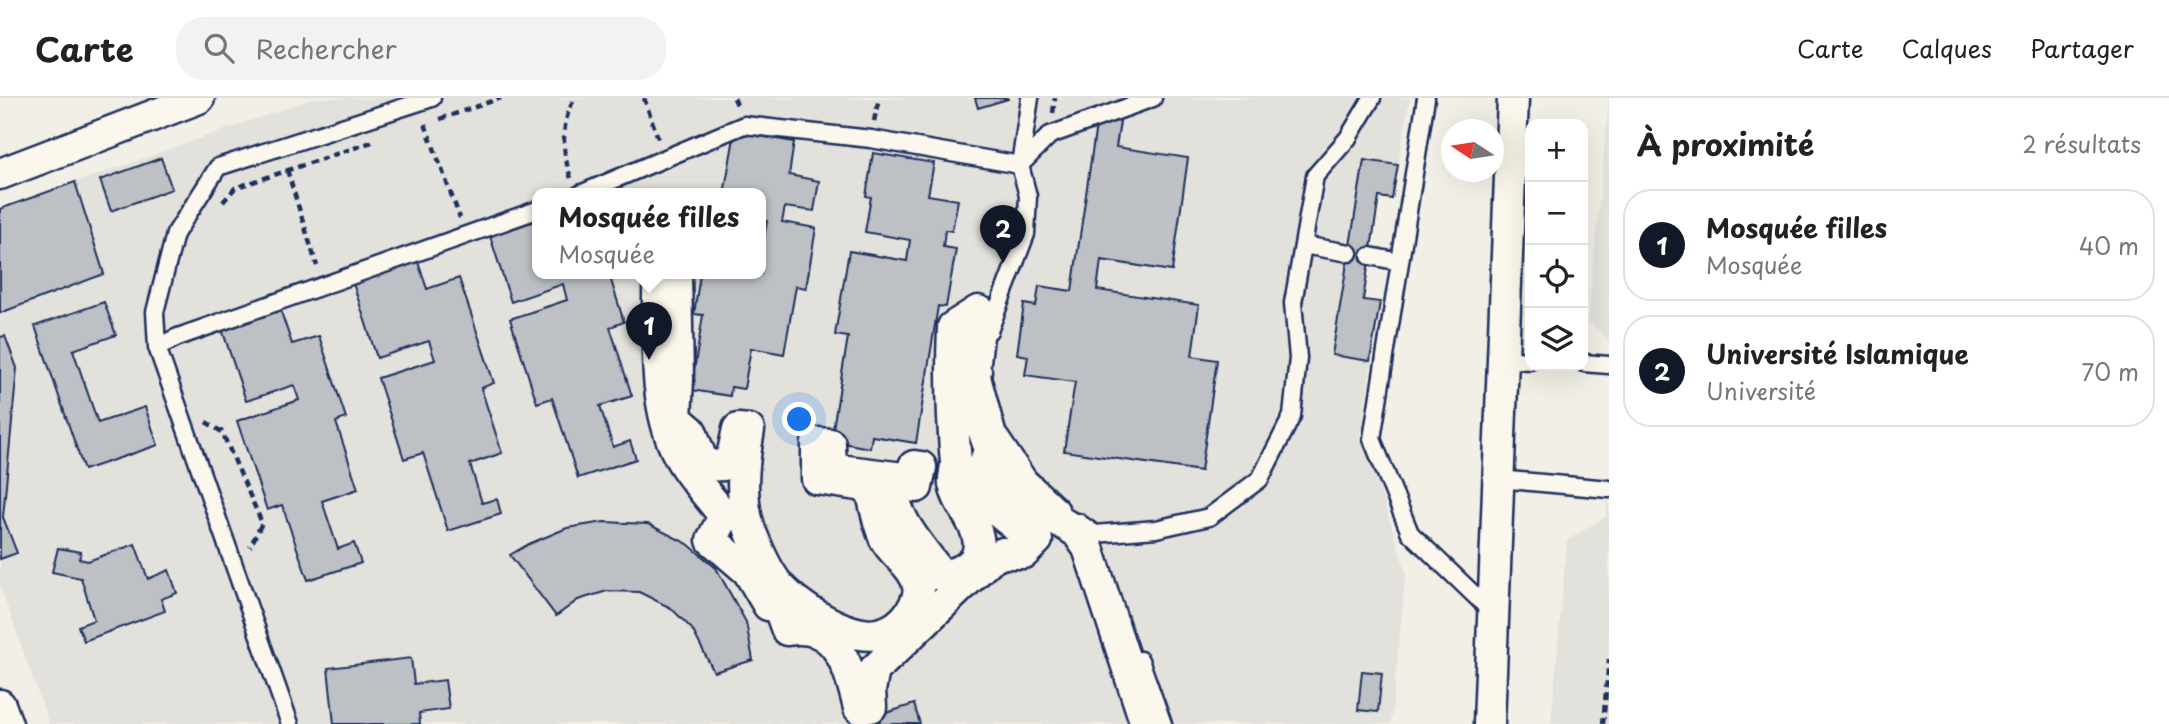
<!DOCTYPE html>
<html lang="fr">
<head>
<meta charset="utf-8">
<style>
  :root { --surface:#fff; --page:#f2f2f2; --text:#222; --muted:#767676; --line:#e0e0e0; --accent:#111827 }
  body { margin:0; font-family:"Playpen Sans",sans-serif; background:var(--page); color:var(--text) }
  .controls { position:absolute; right:21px; top:21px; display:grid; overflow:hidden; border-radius:14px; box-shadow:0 7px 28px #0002 }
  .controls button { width:63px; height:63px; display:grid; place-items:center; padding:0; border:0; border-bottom:2px solid var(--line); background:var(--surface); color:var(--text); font:35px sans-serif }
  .compass { position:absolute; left:1441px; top:21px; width:63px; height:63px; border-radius:50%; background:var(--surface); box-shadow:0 7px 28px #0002; rotate:282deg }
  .you { position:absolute; left:800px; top:322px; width:24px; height:24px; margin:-18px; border:5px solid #fff; border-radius:50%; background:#1a73e8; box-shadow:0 0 0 10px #1a73e833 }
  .badge { display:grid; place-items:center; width:46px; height:46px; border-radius:50%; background:var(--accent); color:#fff; font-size:23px; font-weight:700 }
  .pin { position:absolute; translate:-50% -58px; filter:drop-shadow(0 2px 4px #0008) }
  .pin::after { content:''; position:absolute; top:37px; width:24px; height:21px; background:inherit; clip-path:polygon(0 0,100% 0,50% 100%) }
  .popup { position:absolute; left:532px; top:90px; width:234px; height:91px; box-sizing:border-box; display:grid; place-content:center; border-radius:14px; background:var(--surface); filter:drop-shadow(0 2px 5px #0005); font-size:23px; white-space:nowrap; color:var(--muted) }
  .popup b { font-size:26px; color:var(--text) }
  .popup::after { content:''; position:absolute; left:50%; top:100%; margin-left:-14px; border:14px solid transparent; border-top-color:var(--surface) }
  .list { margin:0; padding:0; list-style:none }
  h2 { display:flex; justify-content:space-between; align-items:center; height:91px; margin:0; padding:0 28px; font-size:30px }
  h2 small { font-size:23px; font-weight:400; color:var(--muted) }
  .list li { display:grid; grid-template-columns:46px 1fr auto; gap:21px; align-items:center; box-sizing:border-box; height:112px; margin:0 14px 14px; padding:0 14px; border:2px solid var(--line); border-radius:28px }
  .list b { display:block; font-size:26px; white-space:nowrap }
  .list p { margin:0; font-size:23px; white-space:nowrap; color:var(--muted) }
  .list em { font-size:23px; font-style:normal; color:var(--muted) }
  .icon { flex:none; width:38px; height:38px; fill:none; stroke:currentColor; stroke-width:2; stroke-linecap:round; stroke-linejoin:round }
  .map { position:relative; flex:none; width:1609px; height:626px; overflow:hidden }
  header { display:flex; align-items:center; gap:42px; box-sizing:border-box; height:98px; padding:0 35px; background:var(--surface); border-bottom:2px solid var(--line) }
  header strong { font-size:33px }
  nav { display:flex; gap:38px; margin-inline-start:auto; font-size:24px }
  .search { width:490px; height:63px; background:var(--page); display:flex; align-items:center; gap:18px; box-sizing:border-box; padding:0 24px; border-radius:28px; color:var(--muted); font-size:26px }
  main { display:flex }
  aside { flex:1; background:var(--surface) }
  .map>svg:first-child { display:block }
  .built { fill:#e2e1dc; fill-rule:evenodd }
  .building { fill:#bdc0c4; stroke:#1b2f5e; stroke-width:2 }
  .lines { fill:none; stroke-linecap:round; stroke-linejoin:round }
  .lane-casing { stroke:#1b2f5e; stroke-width:21 }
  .street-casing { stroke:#1b2f5e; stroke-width:35 }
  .path { stroke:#1b2f5e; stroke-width:4.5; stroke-dasharray:7 5; stroke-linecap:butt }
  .lane { stroke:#fbf7ec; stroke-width:16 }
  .street { stroke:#fbf7ec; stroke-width:30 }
</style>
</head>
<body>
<header>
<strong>Carte</strong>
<div class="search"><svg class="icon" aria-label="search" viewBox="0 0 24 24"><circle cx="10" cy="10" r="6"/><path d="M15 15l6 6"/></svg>Rechercher</div>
<nav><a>Carte</a><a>Calques</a><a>Partager</a></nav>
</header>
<main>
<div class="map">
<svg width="1609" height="626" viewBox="0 0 1609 626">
  <rect width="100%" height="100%" fill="#f2efe6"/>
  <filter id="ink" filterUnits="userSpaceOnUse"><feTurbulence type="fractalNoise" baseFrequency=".0143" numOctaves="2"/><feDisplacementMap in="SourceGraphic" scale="14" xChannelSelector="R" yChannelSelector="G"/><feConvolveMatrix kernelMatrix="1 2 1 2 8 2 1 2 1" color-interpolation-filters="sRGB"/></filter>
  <g filter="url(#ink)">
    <path class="built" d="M315 0H1410L1392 101 1379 100 1363 201 1380 204 1361 337 1375 376 1406 474 1391 626H49L0 488V111ZM537 96H761V176H537Z
      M1609 0V242L1588 223Z
      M1609 384V626H1551L1567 443 1606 418Z"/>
    <path class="building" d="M975 0H1008V1L978 10Z
      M1097 20 1120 24 1116 49 1188 60 1172 173 1101 162 1097 192 1199 207 1192 258 1217 262 1201 373 1064 353 1075 284 1025 277 1028 258 1017 256 1024 206 1036 208 1039 188 1072 193Z
      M735 34 794 44 789 77 819 83 814 113 785 109 782 124 816 130 806 190 796 188 784 256 751 250 744 291 731 289 730 298 691 292 703 217 694 216 700 176H761V139L764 140 767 123 761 122V96H724Z
      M873 55 934 65 928 97 958 102 952 133 945 132 943 149 956 151 946 209 938 208 916 345 872 338 870 350 831 343 848 239 835 237 849 153 907 163 910 142 865 134 871 99 866 98Z
      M161 60 172 91 111 113 100 82Z
      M1364 62 1398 67 1392 101 1379 99 1363 202 1380 204 1370 263 1332 257Z
      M75 84 104 176 0 215V111Z
      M537 122V176H609L624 224 610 229 632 298 600 308 613 349 630 343 636 361 578 380 552 300 537 305 510 221 567 202 563 186 511 204 490 138Z
      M416 158 427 191 459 180 494 285 481 290 502 355 470 366 482 405 497 401 501 416 448 433 423 355 404 361 378 280 435 262 429 243 377 260 351 179Z
      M104 204 116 237 73 252 98 325 145 309 158 347 84 372 35 228Z
      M279 208 292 246 319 238 346 320 336 324 358 391 322 403 338 451 354 445 361 465 308 482 282 407 267 412 237 323 299 302 294 287 246 303 221 228Z
      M5 238 17 270 3 419 17 455 0 461V239Z
      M604 424 648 426 688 446 716 470 746 524 753 562 714 574 692 531 671 510 639 494 607 493 578 502 556 518 510 457 529 446 567 430Z
      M135 446 148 481 169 472 177 495 161 501 165 513 84 543 78 528 94 522 81 480 52 474 58 450 81 454 79 461 88 463Z
      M411 560 414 586 445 582 449 611 419 615 420 626H334L328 570Z
      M1362 573 1382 575 1378 614 1358 612Z
      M914 606 920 626H852Z"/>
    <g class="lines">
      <g class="lane-casing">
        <path id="lane" d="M1426 0 1372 341 1410 435 1493 515
          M1020 67 1050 37 1153 0
          M580 96 744 27 871 41 1020 67
          M1303 147 1349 155
          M1370 158 1400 164
          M989 233 1026 136 1028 98 1020 67 1030 0
          M157 249 178 239 537 112
          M1503 261 1530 263
          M1583 265 1609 267
          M983 273 982 278 997 334 1028 380 1060 410
          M1498 381 1609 391
          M1078 424 1095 436 1156 431 1209 419 1260 381 1292 318 1298 260 1293 205 1315 78 1348 40 1372 0
          M1140 562 1163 626
          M290 626 157 249 155 214 175 136 218 69 432 0"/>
      </g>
      <g class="street-casing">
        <path id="street" d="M0 76 199 0
          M658 176C659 233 651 306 679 358 690 379 710 399 724 418L712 442 748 473 768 507 776 502 787 532C839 523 849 571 859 610L871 609 870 592 874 572 990 461 1003 455H1024L1037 442C1019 429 988 413 982 389 979 377 985 362 990 352L971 296 981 214 978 213 953 229C951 275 952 319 956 365 956 372 953 379 954 386 958 410 986 431 977 457 971 471 955 475 942 478 922 450 893 421 892 385L917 389 921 369 914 368 911 381 831 371 830 346 817 345V381L871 389C874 406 878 425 885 441 893 457 915 468 918 488 920 497 916 505 911 513 903 525 892 534 877 536 849 542 793 507 776 484 765 469 757 450 750 432 739 400 743 365 749 332L738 331 732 359 724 367 704 368 691 333 676 320 678 281 676 176
          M987 358 1031 406 1077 434 1088 450 1146 626
          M0 607 7 626
          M1489 626 1513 0"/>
      </g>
      <path class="path" d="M644 0 659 43
        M734 0 738 9
        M1053 15 1055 0
        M440 21 501 0
        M874 23 879 0
        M425 26 460 120
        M287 72 317 168
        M571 80C562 54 560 25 575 0
        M223 104 235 90 372 44
        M206 324 222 334 262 425 250 449
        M1603 626 1609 561"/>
      <use href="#lane" class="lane"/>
      <use href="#street" class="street"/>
    </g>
  </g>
</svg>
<div class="controls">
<button>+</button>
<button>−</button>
<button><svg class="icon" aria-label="locate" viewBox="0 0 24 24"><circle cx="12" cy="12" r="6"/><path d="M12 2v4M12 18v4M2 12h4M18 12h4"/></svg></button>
<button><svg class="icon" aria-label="layers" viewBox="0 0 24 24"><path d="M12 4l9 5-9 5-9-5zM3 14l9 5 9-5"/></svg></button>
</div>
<svg class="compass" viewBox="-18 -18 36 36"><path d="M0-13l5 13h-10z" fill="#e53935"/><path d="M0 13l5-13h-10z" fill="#767676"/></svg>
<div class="you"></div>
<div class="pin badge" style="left:649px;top:262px">1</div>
<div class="popup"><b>Mosquée filles</b>Mosquée</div>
<div class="pin badge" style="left:1003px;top:165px">2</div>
</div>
<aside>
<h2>À proximité<small>2 résultats</small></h2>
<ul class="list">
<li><span class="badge">1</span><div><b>Mosquée filles</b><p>Mosquée</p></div><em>40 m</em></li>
<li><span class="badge">2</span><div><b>Université Islamique</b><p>Université</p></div><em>70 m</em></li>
</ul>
</aside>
</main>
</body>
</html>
